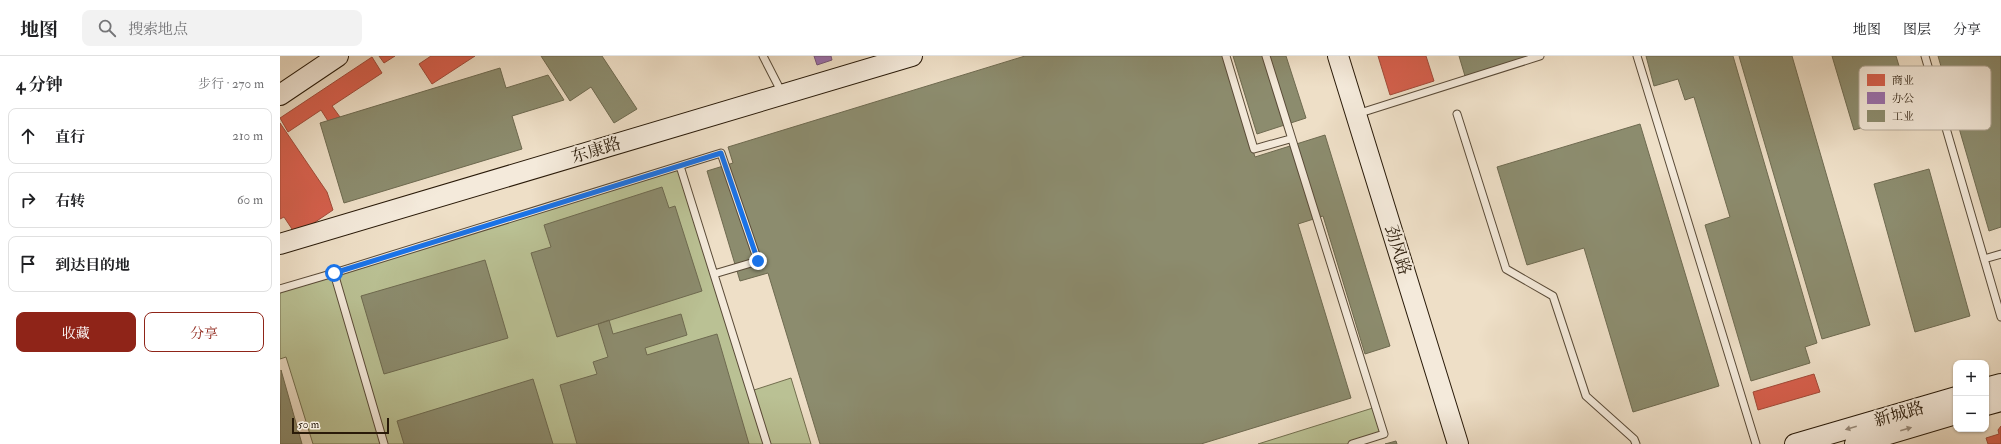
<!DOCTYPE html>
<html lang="zh">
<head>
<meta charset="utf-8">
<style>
  :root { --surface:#fff; --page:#f2f2f2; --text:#202124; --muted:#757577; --line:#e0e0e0; --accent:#8f2418 }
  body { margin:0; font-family:"IM FELL Double Pica","Noto Serif SC",serif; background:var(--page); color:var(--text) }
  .controls { position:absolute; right:12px; bottom:12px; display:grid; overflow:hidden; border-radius:8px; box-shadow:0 1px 3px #0004 }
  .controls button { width:36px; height:36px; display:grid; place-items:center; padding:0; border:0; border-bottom:1px solid var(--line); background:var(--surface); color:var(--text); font:20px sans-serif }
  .scale { position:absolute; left:12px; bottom:10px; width:97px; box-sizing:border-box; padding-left:4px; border:2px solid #291a09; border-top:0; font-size:11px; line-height:14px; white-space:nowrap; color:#291a09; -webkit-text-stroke:3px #f4eadb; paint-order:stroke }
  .stop { position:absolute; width:12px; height:12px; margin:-9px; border:3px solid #1a73e8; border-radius:50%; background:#fff }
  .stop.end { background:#1a73e8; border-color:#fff; box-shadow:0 1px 4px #0008 }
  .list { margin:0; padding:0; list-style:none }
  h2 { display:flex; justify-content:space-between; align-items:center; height:52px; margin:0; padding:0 16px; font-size:17px }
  h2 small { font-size:13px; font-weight:400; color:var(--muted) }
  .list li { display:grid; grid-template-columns:26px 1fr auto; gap:12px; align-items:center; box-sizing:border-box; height:56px; margin:0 8px 8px; padding:0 8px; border:1px solid var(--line); border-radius:8px }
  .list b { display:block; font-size:15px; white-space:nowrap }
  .list em { font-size:13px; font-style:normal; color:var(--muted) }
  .actions { display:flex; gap:8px; padding:12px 16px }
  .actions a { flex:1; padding:9px 0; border:1px solid var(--accent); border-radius:8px; text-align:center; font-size:14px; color:var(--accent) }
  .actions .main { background:var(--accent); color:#fff }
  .icon { flex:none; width:22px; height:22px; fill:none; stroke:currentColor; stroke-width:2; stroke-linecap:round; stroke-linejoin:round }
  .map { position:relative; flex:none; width:1721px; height:388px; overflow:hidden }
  header { display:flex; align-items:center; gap:24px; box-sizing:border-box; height:56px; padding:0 20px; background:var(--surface); border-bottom:1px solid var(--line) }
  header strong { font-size:19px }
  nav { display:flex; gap:22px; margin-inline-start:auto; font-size:14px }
  .search { width:280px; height:36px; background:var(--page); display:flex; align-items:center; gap:10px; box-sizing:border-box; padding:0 14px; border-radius:8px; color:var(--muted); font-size:15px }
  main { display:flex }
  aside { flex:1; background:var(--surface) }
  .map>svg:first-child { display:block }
  .green { fill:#bac194; stroke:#726e4e }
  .shops { fill:#d6604d; stroke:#a24b39 }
  .offices { fill:#9970ab; stroke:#77567a }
  .industry { fill:#8c8c6e; stroke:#6e6a50 }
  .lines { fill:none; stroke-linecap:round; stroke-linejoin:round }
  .lane-casing { stroke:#5a4b38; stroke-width:9 }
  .secondary-casing { stroke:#291a09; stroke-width:22 }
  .lane { stroke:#f4eadb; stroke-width:7 }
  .secondary { stroke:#f4eadb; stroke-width:20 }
  .oneway { fill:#998c7c }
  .route { stroke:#1a73e8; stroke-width:5 }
  .labels { text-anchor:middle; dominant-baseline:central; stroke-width:4; stroke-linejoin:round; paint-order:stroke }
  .street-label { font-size:17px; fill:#291a09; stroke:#f4eadb }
  .key { fill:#f4eadb; stroke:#b7ac9c; stroke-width:1 }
  .key-label { font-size:11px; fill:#291a09 }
</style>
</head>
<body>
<header>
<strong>地图</strong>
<div class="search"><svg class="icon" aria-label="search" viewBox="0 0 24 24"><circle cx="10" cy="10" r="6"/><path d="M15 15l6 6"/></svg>搜索地点</div>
<nav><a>地图</a><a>图层</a><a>分享</a></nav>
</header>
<main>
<aside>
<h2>4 分钟<small>步行 · 270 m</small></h2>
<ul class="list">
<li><svg class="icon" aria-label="ahead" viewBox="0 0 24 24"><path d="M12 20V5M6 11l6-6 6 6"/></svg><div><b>直行</b></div><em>210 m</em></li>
<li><svg class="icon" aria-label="right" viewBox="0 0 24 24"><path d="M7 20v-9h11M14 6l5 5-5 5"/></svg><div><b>右转</b></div><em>60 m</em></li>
<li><svg class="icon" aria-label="arrive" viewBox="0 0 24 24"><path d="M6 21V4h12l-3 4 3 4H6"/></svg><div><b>到达目的地</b></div></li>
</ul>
<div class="actions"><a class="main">收藏</a><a>分享</a></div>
</aside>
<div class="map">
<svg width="1721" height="388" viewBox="0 0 1721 388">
  <rect width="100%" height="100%" fill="#eedfc7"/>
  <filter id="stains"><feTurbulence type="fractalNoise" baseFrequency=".005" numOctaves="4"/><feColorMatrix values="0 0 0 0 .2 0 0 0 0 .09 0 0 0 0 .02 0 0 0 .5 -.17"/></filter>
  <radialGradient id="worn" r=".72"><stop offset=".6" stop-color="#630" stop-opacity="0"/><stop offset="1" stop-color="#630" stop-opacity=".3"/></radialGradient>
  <path class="green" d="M400 110 471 335 511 322 531 388H33L6 301 0 303V233Z
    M1096 351 1104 378 1072 388H978Z"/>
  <path class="shops" d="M99 0H115L104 7Z
    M151 0H195L152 28 139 8Z
    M1098 0H1146L1154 25 1110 39Z
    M92 1 102 17 52 50 60 61 48 65 41 54 8 76 0 62Z
    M0 67 47 136 53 154 16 179 4 161 0 163Z
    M1534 318 1540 336 1478 354 1473 336Z
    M1721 370V388H1708L1706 382 1719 378 1718 374Z"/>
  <path class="offices" d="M534 0H551L552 4 537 9Z"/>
  <path class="industry" d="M261 0H322L357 53 334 67 311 31 290 45Z
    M745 0H944L975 101 1045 79 1110 290 1085 298 1043 160 1018 168 1071 342 921 388H540L488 217 460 225 427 115 453 107 448 91Z
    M953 0H1006L1026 62 977 78Z
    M1179 0H1250L1185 20Z
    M1366 0H1453L1537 287 1525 291 1530 307 1471 325 1425 169 1450 161 1414 41 1405 44 1398 23 1374 30Z
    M1459 0H1512L1590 269 1542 283Z
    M1552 0H1616L1633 56 1574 74Z
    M1658 0H1721V171L1709 175Z
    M220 12 226 32 268 19 284 44 232 60 242 93 64 147 40 67Z
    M1360 68 1439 330 1353 356 1304 192 1247 209 1217 111Z
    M1649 113 1690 260 1635 276 1594 128Z
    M382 131 389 152 395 150 422 235 277 281 251 197 271 191 264 169Z
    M205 204 228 282 104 318 81 240Z
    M401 258 407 279 365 292 367 299 437 278 469 388H297L280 329 317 318 313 306 328 301 318 268 329 264 333 278Z
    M1 314 22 388H0Z
    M253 323 273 388H124L117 365Z
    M1116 385 1117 388H1105Z"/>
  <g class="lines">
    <g class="lane-casing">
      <path id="lane" d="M483 0 502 37
        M946 0 974 93 1010 83
        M986 0 1104 378 1072 388
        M1357 0 1476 388
        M1645 0 1721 261
        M1077 58 1260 0
        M1177 58 1226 213 1273 240 1306 340 1354 383 1356 388
        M400 110 487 388
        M1704 203 1721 198
        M54 217 441 97 478 205 434 218
        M0 233 54 217 104 388"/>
    </g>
    <g class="secondary-casing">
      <path id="secondary" d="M1058 0 1178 388
        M0 39 58 0
        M0 188 632 0
        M1706 332 1721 328
        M1706 349 1721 345
        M1515 388 1676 341
        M1575 388 1676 358"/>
    </g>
    <use href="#lane" class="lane"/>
    <use href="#secondary" class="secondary"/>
  </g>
  <defs><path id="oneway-solid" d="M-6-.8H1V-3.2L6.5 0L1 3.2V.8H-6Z"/></defs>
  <g class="oneway">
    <use href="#oneway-solid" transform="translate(1571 372) rotate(164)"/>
    <use href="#oneway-solid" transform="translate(1626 373) rotate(-16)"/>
  </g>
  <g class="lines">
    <path class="route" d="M54 217 441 97 478 205"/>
  </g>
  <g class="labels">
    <g class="street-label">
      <text transform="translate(316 94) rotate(-17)">东康路</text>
      <text transform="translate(1118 194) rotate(73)">劲风路</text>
      <text transform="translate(1619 358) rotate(-16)">新城路</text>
    </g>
  </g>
  <rect x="1579" y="10" width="132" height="64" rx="6" class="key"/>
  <rect x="1587" y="18" width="18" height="12" fill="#d6604d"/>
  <rect x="1587" y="36" width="18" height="12" fill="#9970ab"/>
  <rect x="1587" y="54" width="18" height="12" fill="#8c8c6e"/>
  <g class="key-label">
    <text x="1612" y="28">商业</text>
    <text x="1612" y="46">办公</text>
    <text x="1612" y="64">工业</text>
  </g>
  <rect width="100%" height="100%" filter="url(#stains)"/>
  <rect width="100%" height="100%" fill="url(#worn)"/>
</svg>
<div class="controls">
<button>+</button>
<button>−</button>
</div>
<div class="scale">50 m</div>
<div class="stop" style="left:54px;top:217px"></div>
<div class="stop end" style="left:478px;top:205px"></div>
</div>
</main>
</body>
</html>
